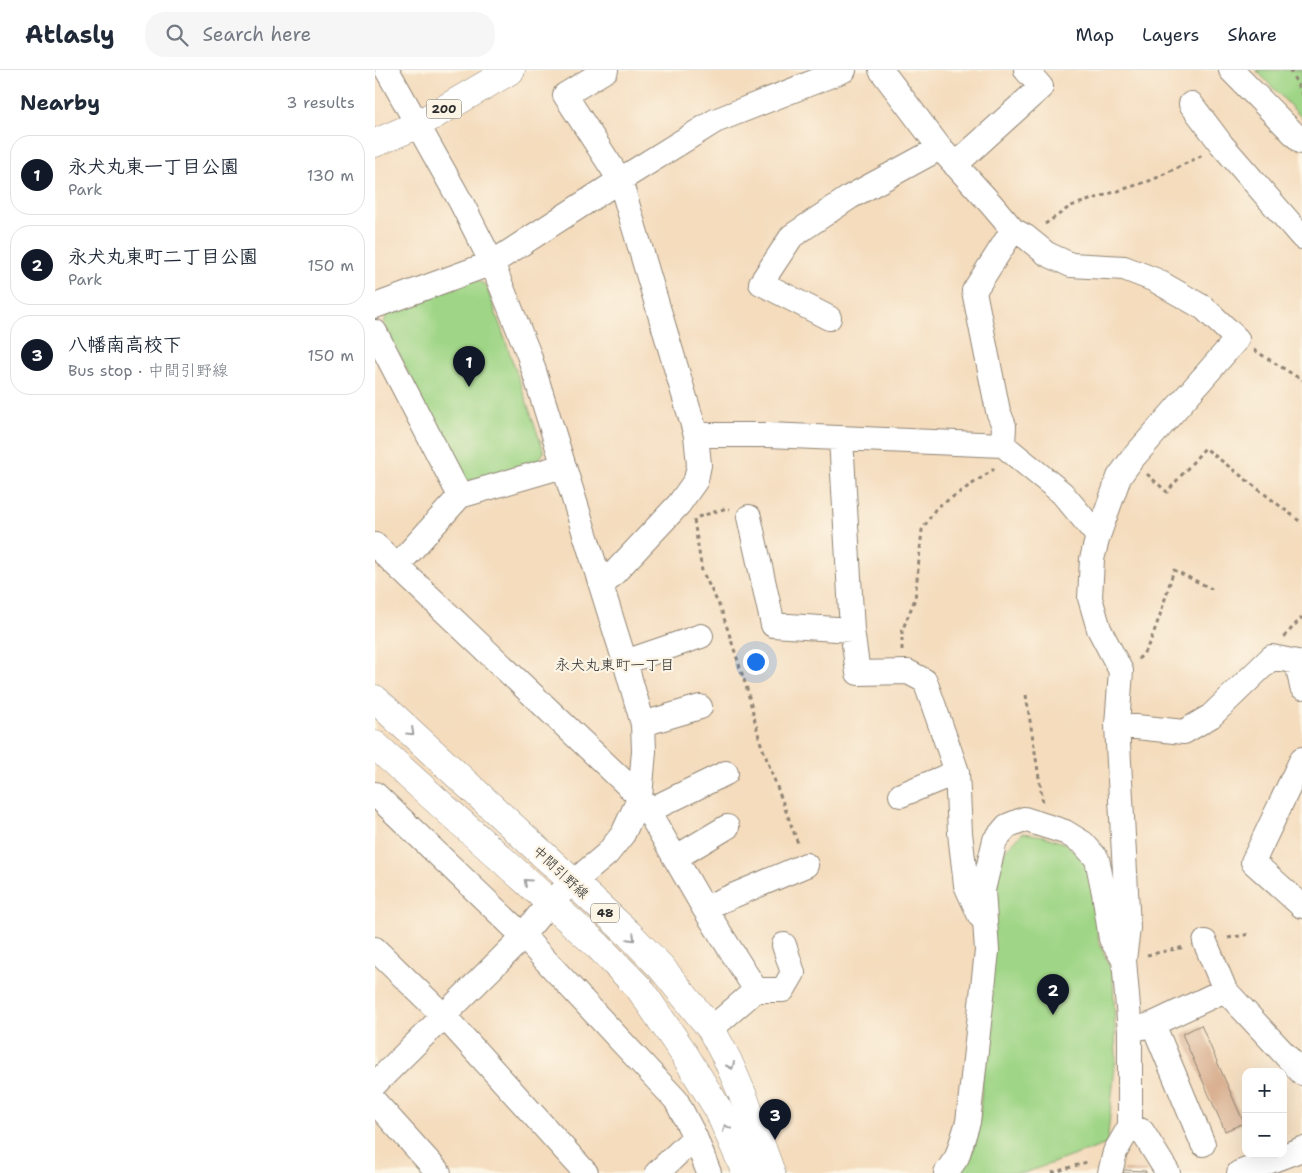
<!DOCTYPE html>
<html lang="en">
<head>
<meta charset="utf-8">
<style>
  :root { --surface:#fff; --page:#f6f6f7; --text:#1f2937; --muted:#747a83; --line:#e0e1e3; --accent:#111827 }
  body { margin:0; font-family:"Shantell Sans","Klee One",sans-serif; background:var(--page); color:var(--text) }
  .controls { position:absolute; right:15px; bottom:15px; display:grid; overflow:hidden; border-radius:10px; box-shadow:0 5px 20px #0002 }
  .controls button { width:45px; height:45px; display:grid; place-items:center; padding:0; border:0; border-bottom:1px solid var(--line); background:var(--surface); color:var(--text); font:25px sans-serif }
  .you { position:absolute; left:380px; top:591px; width:18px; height:18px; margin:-12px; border:4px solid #fff; border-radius:50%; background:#1a73e8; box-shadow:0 0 0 8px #1a73e833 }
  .badge { display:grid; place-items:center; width:32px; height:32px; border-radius:50%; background:var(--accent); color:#fff; font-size:16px; font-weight:700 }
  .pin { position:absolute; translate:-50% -41px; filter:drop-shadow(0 1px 2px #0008) }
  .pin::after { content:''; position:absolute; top:26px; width:18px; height:15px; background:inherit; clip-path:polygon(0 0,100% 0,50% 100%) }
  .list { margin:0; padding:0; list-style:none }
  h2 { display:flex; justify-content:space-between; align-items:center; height:65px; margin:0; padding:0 20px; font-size:21px }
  h2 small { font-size:16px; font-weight:400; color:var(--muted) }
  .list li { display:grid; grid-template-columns:32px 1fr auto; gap:15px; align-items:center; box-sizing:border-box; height:80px; margin:0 10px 10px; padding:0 10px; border:1px solid var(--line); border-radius:20px }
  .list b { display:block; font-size:19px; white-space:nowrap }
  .list p { margin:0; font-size:16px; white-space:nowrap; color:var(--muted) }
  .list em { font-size:16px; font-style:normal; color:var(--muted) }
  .icon { flex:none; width:28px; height:28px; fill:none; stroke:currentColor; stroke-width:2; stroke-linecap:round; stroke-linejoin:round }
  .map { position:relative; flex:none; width:927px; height:1103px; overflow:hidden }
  header { display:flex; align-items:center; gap:30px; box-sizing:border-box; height:70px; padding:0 25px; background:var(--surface); border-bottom:1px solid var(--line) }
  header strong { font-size:24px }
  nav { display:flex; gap:28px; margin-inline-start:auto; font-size:18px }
  .search { width:350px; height:45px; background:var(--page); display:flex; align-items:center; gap:12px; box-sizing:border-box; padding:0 18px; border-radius:20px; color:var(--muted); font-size:19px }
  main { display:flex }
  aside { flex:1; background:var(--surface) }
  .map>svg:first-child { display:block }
  .green { fill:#9fd586; stroke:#658058 }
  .building { fill:#d8ad8e }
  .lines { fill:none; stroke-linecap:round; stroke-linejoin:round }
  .minor-casing { stroke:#908474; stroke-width:26 }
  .major-casing { stroke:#908474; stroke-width:29 }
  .highway-casing { stroke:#908474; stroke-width:29 }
  .path { stroke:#908474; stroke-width:3; stroke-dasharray:4 4; stroke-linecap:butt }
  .minor { stroke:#fff; stroke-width:24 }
  .major { stroke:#fff; stroke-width:28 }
  .highway { stroke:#fff; stroke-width:28 }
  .oneway { stroke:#a0a0a0 }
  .labels { text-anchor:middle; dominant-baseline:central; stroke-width:4.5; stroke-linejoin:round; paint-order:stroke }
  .shield { fill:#fcf5e5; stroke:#6a6863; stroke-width:1 }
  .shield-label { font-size:12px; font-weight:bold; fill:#2b2b2b }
  .street-label { font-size:14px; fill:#2b2b2b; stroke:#fcf5e5 }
  .neighbourhood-label { font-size:15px; fill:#2b2b2b; stroke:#fcf5e5 }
</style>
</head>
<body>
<header>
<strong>Atlasly</strong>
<div class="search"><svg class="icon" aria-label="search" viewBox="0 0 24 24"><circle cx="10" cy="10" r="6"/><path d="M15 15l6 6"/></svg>Search here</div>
<nav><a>Map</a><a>Layers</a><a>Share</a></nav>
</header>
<main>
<aside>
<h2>Nearby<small>3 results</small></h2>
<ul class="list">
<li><span class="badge">1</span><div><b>永犬丸東一丁目公園</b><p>Park</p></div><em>130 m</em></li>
<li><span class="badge">2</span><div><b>永犬丸東町二丁目公園</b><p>Park</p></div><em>150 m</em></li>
<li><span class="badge">3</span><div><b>八幡南高校下</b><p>Bus stop · 中間引野線</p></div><em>150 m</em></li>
</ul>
</aside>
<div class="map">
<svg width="927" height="1103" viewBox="0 0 927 1103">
  <rect width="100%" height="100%" fill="#fcf5e5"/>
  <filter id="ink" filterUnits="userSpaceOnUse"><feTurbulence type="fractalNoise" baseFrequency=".02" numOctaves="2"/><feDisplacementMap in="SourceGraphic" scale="10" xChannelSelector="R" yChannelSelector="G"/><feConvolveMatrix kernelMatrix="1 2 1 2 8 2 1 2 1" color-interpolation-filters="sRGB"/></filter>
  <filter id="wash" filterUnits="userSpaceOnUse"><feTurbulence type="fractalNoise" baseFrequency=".0096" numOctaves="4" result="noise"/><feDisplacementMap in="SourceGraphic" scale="20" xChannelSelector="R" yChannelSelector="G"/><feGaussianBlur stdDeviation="1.12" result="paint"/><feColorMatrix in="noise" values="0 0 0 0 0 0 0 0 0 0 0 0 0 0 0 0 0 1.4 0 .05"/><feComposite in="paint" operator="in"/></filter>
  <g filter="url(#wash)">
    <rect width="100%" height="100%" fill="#f4dcbd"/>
    <path class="green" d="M881 0H927V48Z
      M99 209 111 215 169 382 164 390 93 411 84 407 9 253 12 243Z
      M648 763 669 766 691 774 710 792 717 813 724 872 738 904 741 986 732 1074 649 1103H584L596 1086 604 1056 620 830 623 802 631 779Z"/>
    <g id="blocks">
      <path class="building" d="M826 955 869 1053 850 1061 807 964Z
        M749 1100 771 1101V1103H748Z"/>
    </g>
  </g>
  <g filter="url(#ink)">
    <use href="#blocks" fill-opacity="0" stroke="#908474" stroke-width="1"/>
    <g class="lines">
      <g class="minor-casing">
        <path id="minor" d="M506 0 565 78 616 134 638 160 651 167 672 184 696 195 749 198 780 210 829 238 862 269 757 389 744 407 723 466
          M856 0 927 72
          M816 34 847 75 927 167
          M580 95 666 17 651 0
          M638 160 599 221 623 341 629 356 628 375 687 423 723 466 717 489 715 528 724 559 746 601 742 655 753 858 749 890 755 961V1056
          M0 236 117 193 245 110 340 51 469 0
          M454 248 386 213 417 166 475 127 565 78
          M0 262 85 426
          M321 365H393L628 375
          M466 368 477 560 483 603 533 602 550 611 582 702 585 763 591 815 605 846
          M374 447 398 555 477 560
          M0 475 265 727 329 838 381 920 336 959
          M22 496 85 426 188 396
          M227 516 304 434 321 410 324 395 321 365 245 110 190 25 231 0
          M250 592 326 566
          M268 654 325 637
          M742 655 809 662 836 646 897 587 922 592 927 617
          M927 689 878 792 927 836
          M0 724 147 865 301 1030 320 1067 334 1103
          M526 725 582 702
          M273 741 351 703
          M300 788 352 757
          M329 838 431 795
          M830 872 850 920 927 1003
          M0 879 69 946 211 1103
          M381 920H408L418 903 409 875
          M778 954 828 1074
          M764 958 778 954 850 920
          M0 1014 139 876 175 832 232 784 248 764 265 727 269 681 268 654 250 592 154 285 117 193 87 134 12 0
          M0 1032 64 1103
          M282 1103 320 1067
          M571 1103 582 1087 593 1052 612 881 608 820 620 770 632 756 649 749 690 762 708 773 722 789 729 823 736 869 749 890
          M735 1103 740 1082 755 1056 767 1061 793 1103
          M864 1103 927 1079"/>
      </g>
      <g class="major-casing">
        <path id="major" d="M0 629 254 864 286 897 336 959 353 991 369 1028 396 1103
          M0 675 223 876 265 919 308 982 343 1039 371 1103"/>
      </g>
      <g class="highway-casing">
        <path id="highway" d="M0 73 42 55 136 0"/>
      </g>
      <path class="path" d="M915 0 927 24
        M670 154 696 136 777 110 828 85
        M879 280 927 310
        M772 404 792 422 830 378 927 453
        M323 447 352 438 355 439
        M319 450 327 501 346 539 372 619 385 671 424 776
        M909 567 927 547
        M527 580V561L540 529 547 460 561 438 618 400 619 396
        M763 589C778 579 792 519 799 500L837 519
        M651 625 668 733
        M853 868 876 864
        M772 885 810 877
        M677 1103 715 1091"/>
      <use href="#minor" class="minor"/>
      <use href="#major" class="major"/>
      <use href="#highway" class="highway"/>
    </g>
    <defs><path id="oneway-chevron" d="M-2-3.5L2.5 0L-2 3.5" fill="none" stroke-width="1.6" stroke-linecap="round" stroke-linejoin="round" transform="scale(1.25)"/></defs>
    <g class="oneway">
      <use href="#oneway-chevron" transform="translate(36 662) rotate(43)"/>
      <use href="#oneway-chevron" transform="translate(152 812) rotate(-138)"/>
      <use href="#oneway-chevron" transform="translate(257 868) rotate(45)"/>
      <use href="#oneway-chevron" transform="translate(356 996) rotate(66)"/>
      <use href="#oneway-chevron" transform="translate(351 1058) rotate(-113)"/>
    </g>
  </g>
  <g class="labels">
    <g class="shield">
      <rect x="51.5" y="29.5" width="35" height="19" rx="4"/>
      <rect x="216" y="833.5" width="28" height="19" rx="4"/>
    </g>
    <g class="shield-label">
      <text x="69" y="39">200</text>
      <text x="230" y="843">48</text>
    </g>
    <g class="street-label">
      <text transform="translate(186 802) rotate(43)">中間引野線</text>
    </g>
    <g class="neighbourhood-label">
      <text x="240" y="595">永犬丸東町一丁目</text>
    </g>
  </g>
</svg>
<div class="controls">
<button>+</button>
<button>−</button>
</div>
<div class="you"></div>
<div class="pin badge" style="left:94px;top:317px">1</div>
<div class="pin badge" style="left:678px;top:945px">2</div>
<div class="pin badge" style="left:400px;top:1070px">3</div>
</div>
</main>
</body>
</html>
